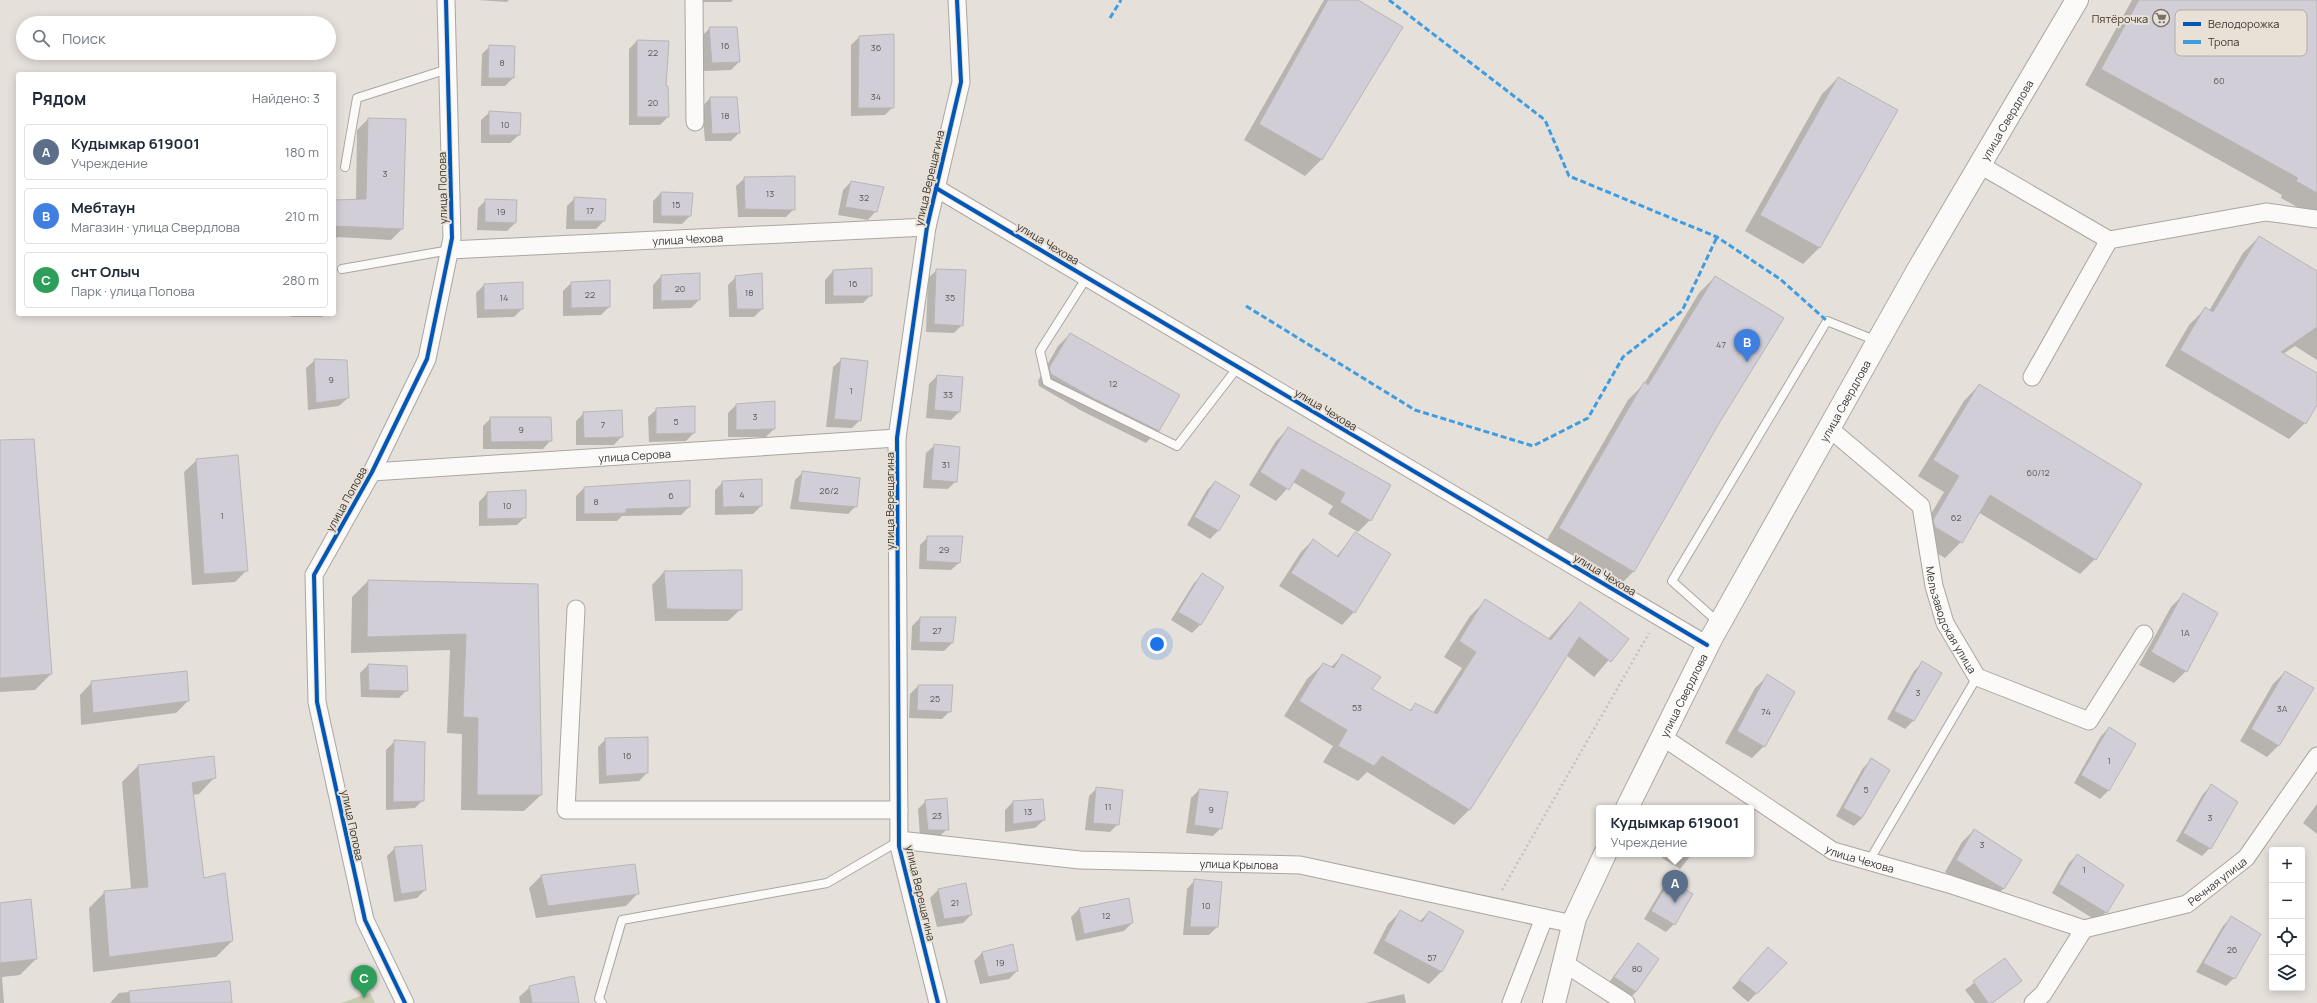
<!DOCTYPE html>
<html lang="ru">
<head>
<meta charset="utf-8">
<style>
  :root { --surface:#fff; --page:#f2f2f3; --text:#1f2937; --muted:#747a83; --line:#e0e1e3; --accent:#75716c }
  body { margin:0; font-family:Manrope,sans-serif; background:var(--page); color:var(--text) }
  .controls { position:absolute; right:12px; bottom:12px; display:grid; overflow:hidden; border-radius:4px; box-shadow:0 2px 10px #0003 }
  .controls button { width:36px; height:36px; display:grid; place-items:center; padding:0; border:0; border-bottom:1px solid var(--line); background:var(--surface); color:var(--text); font:20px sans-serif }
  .you { position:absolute; left:1157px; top:644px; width:14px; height:14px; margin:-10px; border:3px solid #fff; border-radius:50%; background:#1a73e8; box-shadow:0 0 0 6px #1a73e833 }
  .badge { display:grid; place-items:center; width:26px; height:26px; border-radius:50%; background:var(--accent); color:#fff; font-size:13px; font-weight:700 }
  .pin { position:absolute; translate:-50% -33px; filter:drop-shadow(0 1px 2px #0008) }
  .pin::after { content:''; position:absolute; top:21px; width:14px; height:12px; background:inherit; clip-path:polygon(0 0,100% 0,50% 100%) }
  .popup { position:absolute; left:1596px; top:805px; width:158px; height:52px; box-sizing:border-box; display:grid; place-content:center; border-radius:4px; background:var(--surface); filter:drop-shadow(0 1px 3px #0005); font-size:13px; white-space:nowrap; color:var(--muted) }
  .popup b { font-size:15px; color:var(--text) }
  .popup::after { content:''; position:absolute; left:50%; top:100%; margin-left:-8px; border:8px solid transparent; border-top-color:var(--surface) }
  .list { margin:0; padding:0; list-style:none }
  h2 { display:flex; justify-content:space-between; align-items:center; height:52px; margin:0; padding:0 16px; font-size:17px }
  h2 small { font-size:13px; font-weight:400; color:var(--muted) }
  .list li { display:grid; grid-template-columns:26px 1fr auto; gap:12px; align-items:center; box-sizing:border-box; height:56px; margin:0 8px 8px; padding:0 8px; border:1px solid var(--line); border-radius:4px }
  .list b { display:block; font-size:15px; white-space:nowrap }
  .list p { margin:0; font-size:13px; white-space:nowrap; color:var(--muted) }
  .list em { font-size:13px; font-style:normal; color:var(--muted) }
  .icon { flex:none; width:22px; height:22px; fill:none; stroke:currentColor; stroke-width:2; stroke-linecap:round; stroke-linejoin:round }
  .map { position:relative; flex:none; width:2317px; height:1003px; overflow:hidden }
  .search { position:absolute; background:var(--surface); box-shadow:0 2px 10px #0003; left:16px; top:16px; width:320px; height:44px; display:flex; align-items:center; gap:10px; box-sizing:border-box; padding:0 14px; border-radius:22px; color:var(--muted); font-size:15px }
  .panel { position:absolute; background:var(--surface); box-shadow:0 2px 10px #0003; left:16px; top:72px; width:320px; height:244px; border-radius:4px }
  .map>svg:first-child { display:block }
  .green { fill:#c7ccb1 }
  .shadow { fill:#0003 }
  .building { fill:#d2ced7; stroke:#b8b6b5 }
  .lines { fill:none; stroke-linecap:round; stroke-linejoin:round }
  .service-casing { stroke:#aaa6a1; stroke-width:10 }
  .minor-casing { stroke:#aaa6a1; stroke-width:19 }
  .secondary-casing { stroke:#aaa6a1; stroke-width:24 }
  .path { stroke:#c3c2c0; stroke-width:2.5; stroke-dasharray:2 3; stroke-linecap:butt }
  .service { stroke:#fbfaf9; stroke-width:8 }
  .minor { stroke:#fbfaf9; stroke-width:17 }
  .secondary { stroke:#fbfaf9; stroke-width:22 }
  .quiet { stroke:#3e9de1; stroke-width:3; stroke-dasharray:6 3; stroke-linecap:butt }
  .cycleway-casing { stroke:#e9e0d6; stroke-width:6 }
  .cycleway { stroke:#0057b8; stroke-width:4 }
  .labels { text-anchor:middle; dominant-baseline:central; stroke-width:4; stroke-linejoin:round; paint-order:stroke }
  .number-label { font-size:9px; fill:#5e5b5a }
  .poi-label { font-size:11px; fill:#383531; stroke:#e9e0d6; text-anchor:end }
  .street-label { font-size:11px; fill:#383531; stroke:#e9e0d6 }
  .key { fill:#e9e0d6; stroke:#b4ada4; stroke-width:1 }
  .key-label { font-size:11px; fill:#383531 }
</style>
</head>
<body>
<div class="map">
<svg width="2317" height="1003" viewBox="0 0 2317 1003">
  <rect width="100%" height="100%" fill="#e5e0da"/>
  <path class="green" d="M370 993 375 1003H341Z"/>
  <path class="shadow" d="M478 0H509L507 2Z
    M701 0H733L731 2H701Z
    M1324 0H1356L1402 27 1321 160 1305 176 1244 140Z
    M2132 0H2317V218L2281 198 2282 195 2085 85Z
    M710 28 739 62 731 70 704 71 702 36Z
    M859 37 893 107 885 115 851 116V45Z
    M637 41 665 87 668 117 660 125H629V49Z
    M490 46 513 78 505 86H481L482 54Z
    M1838 78 1896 111 1819 248 1803 264 1745 231 1822 94Z
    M710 98 739 133 731 141H705L702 107Z
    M490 112 519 135 510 143H481V120Z
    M368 119 405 120 402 229 391 240 337 237 334 243V201L356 200 357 130Z
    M745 178 794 209 786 217H738L736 186Z
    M851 182 876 211 868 220 838 215 843 190Z
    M661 193 690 216 682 224 653 223V201Z
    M575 198 604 221 596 229H566L567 206Z
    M486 200 515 223 507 231 477 230 478 208Z
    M2259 237 2317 272V360L2295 346 2283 354 2317 374V403L2305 423 2289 439 2165 366 2189 325 2205 309 2209 311 2243 253Z
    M937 270 962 325 954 333 926 332 928 278Z
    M833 271 871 295 863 303 825 304V280Z
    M699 274V300L691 308 653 309V285L661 276Z
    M736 277 762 309 754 317H729L728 285Z
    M1715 277 1717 425 1634 571 1618 587 1544 545 1628 400 1644 384 1699 293Z
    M571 283 609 307 601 315 563 316V291Z
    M484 285 522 309 514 317 477 318 476 293Z
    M291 314H325L322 317H291Z
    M1070 334 1158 430 1146 443 1080 410 1039 386 1038 381 1058 346Z
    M842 359 860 420 852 428 826 427 833 367Z
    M315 360 348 398 339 406 308 410 306 368Z
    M937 376 959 412 951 420 926 418 929 384Z
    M1979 385 2095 559 2080 574 1978 512 1961 542 1945 558 1919 543 1918 536 1944 492 1918 476 1964 401Z
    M736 405 774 429 766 437H728V413Z
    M657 409 694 433 686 441 649 442 648 417Z
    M584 413 622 436 614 445H576V421Z
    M491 418 551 440 543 449H483V426Z
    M1288 429 1370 520 1358 532 1328 514 1333 506 1293 482 1276 501 1249 485 1276 441Z
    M0 441 51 674 35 690 0 692Z
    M935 445 956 481 948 489 923 488 926 453Z
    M197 460 247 570 235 582 192 585 184 472Z
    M803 472 856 506 848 514 790 509 795 480Z
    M689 481V507L681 515 622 516 617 521H576V496L584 488Z
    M723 482 761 506 753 514 715 515V490Z
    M1215 482 1218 531 1210 539 1187 525 1207 490Z
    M487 493 525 517 517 525 479 526V502Z
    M1355 534 1389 554 1354 612 1342 625 1279 586 1301 552 1313 540 1336 557Z
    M928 537 960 562 951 570 919 569 920 545Z
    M741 571V609L728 621H655L652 585 664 572Z
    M1202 575 1223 587 1200 625 1192 633 1171 620 1194 583Z
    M368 581 537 585 541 795 524 811 461 810 462 734 447 733 450 650 351 653 352 597Z
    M2183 595 2186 671 2174 683 2139 665 2171 607Z
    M1485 601 1548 639 1580 603 1627 639 1594 677 1566 655 1469 810 1454 825 1367 772 1358 781 1323 762 1333 746 1284 716 1307 679 1323 664 1331 667 1343 655 1371 690 1409 711 1416 704 1433 713 1462 668 1444 657 1470 616Z
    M920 618H955L952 643 944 651 911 650 912 626Z
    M1922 663 1940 674 1913 721 1905 729 1887 719 1914 671Z
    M368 665 407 690 399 698 361 697 360 673Z
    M2285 672 2279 745 2267 757 2240 741 2273 684Z
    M1768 676 1794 692 1764 746 1752 758 1725 743 1755 688Z
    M92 682 188 701 176 713 81 725 80 695Z
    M918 686 950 711 942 719 909 718 910 694Z
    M2109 728 2135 744 2108 791 2100 799 2074 783 2101 736Z
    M606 739 647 773 639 781 599 784 598 747Z
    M395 741 423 800 415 808 386 810V750Z
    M1871 760 1862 818 1854 826 1836 816 1863 768Z
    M138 766 215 777 199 794 192 795 203 880 232 941 216 957 93 972 89 908 105 892 131 889 122 782Z
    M2211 786 2210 848 2202 856 2176 841 2203 794Z
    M1097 788 1118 824 1110 832 1085 830 1089 796Z
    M1199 790 1221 828 1213 836 1186 833 1191 798Z
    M926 801 947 829 939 837H920L918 809Z
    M1013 802 1044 820 1035 828 1005 832V810Z
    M2317 804V834L2303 823Z
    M1974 830 2020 860 2003 889 1991 901 1945 872 1962 842Z
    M395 848 425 890 417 898 394 902 387 856Z
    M1665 854H1692L1680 869 1662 858Z
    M2077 855 2123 885 2105 913 2097 921 2052 893 2069 863Z
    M541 876 638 893 626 906 536 918 529 888Z
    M1195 880 1217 927 1209 935H1183L1187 889Z
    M1670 881 1674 924 1666 932 1644 919 1662 889Z
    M938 890 971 915 963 923 937 927 930 898Z
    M0 904 36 959 20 975 2 977 4 1003H0Z
    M1079 909 1132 923 1124 931 1076 941 1071 917Z
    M1400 912 1419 922 1429 912 1463 932 1441 972 1429 984 1373 953 1388 924Z
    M2231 918 2234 978 2226 986 2196 972 2223 926Z
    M1638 944 1636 992 1628 1000 1607 985Z
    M1012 945 1017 971 1009 979 980 984 974 961 982 953Z
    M1760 956 1786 963 1748 1002 1732 988Z
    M2005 959 2020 981 1993 1003H1975L1965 990Z
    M229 982 231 1003H110L119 993Z
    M530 987 578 1003H520L519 997Z
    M1404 994 1406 1003H1365Z"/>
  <path class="building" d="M1328 0H1358L1403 27 1322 160 1259 124Z
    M2139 0H2317V193L2296 181 2298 178 2101 69Z
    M709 27H737L740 62 712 63Z
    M894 34V108H858L859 36Z
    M637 40 669 41 666 86H668L669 117H637Z
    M489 45 515 46 514 78H488Z
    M1838 77 1898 110 1820 248 1760 215Z
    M710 97H737L740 133 712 134Z
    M489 111 521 113 520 135H489Z
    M368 118 406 119 403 229 334 226V200L366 199Z
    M795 176V210L745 209 744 177Z
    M851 181 884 187 877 212 845 207Z
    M661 192 693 193 691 216H661Z
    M574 197 606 199 605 221H574Z
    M485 199 517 200 516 223 485 222Z
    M2259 236 2317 271V327L2281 352 2317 373V405L2306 424 2180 350 2205 307 2213 312Z
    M872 268V296H833V270Z
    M936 269 966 270 963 326 934 324Z
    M700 273V300L661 301V275Z
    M762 273 763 309H737L735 276Z
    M1715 276 1784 318 1718 425 1634 572 1559 528 1644 382 1648 385Z
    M610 280V307L571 308V282Z
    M523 282V309L484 310V284Z
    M1070 333 1180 395 1159 431 1093 398 1051 374 1049 368Z
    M841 358 868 361 861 421 834 419Z
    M314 359 347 360 349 398 316 403Z
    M937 375 963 377 960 412 934 410Z
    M1979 384 2142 484 2096 560 1990 495 1962 543 1935 527 1933 520 1959 476 1933 460Z
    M775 401V429L736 430V404Z
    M695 406V433L656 434V408Z
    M622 410 623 437 584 438 583 412Z
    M490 417H551L552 441 491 442Z
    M1288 427 1391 485 1371 521 1340 502 1345 493 1302 469 1289 490 1260 472Z
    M34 439 52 674 0 678V440Z
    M934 444 960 447 957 482 931 480Z
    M238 455 248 571 204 574 196 459Z
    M802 471 860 478 857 507 798 502Z
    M762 479V506L723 507 722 481Z
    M690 480V507L626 509V513L584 514V487Z
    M1215 481 1240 496 1219 531 1194 517Z
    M526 490V518L487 519V492Z
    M1355 532 1391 554 1355 613 1291 573 1313 539 1338 557Z
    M927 536H963L960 563 926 561Z
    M742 570V610L667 609 664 571Z
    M1202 573 1224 587 1201 625 1178 612Z
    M368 580 538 584 542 795H477L478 718 463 717 466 634 367 637Z
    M2183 593 2218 613 2187 672 2151 652Z
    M1485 599 1551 640 1580 602 1629 639 1611 662 1579 637 1470 810 1382 756 1374 766 1338 746 1347 730 1299 701 1323 663 1334 668 1342 654 1381 677 1372 689 1411 711 1415 703 1437 714 1476 652 1459 641Z
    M920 617H956L953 643 919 642Z
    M1922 661 1942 673 1914 721 1894 711Z
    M368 664 407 666 408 691 369 690Z
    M187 671 189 701 93 713 91 681Z
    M2285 671 2314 688 2279 746 2251 729Z
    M1767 674 1795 692 1765 747 1737 731Z
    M918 685H953L951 712 917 710Z
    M2109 727 2136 744 2109 791 2081 775Z
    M648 737V773L606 776 605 738Z
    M394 740 425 742 424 801 393 802Z
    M214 756 216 778 192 783 204 878 225 873 233 941 109 957 104 891 148 887 138 765Z
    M1871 758 1890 770 1862 818 1843 808Z
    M2211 784 2238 802 2211 849 2183 833Z
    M1096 787 1123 790 1119 825 1093 823Z
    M1199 789 1228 792 1222 829 1194 825Z
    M947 798 949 830H928L925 800Z
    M1043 799 1045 820 1013 824V801Z
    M1974 829 2022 860 2004 889 1956 860Z
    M422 845 426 890 401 894 394 847Z
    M2077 854 2124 885 2107 913 2059 884Z
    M635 864 639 894 548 906 541 875Z
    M1194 879 1222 882 1218 927H1190Z
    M1670 880 1693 894 1675 925 1651 911Z
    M966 883 972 915 944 919 938 889Z
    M1129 898 1133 923 1084 934 1079 908Z
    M31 899 37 959 0 963V903Z
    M1400 910 1422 922 1429 911 1464 931 1442 972 1384 941Z
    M2231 916 2261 934 2235 979 2203 963Z
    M1638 943 1659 959 1636 992 1614 977Z
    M1013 944 1018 971 988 977 982 952Z
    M1768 947 1787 963 1757 994 1739 980Z
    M2005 958 2022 981 1992 1003H1988L1973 981Z
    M574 976 579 1003H532L529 986Z
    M230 981 232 1003H130L129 991Z"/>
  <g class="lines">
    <g class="service-casing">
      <path id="service" d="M345 167 357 98 448 69
        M342 269 450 250
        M1087 277 1040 351 1047 382 1177 446 1238 367
        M1718 622 1672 581 1827 321 1877 341
        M1869 861 1977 677
        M602 1003 599 999 622 920 827 883 899 841"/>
    </g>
    <g class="minor-casing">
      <g id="minor">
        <path d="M694 0 695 122"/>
        <path d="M1980 165 2109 240 2266 212 2317 219"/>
        <path d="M936 188 1707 645"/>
        <path id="s1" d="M450 250 927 227"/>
        <path d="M2032 377 2109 240"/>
        <path id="s2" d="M1830 429 1921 506 1934 586 1945 623 1977 677 2089 721 2144 634"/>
        <path id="s3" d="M372 472 897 438"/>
        <path d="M576 609 566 810H899"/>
        <path id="s4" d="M1661 736 1833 851 1949 884 2084 929"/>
        <path id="s5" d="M899 840 1080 860 1300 865 1573 924"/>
        <path d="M1564 963 1626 1003"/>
        <path d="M405 1003 365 920 317 702 314 575 372 472 427 359 452 238 446 0"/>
        <path d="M938 1003 899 846 897 438 927 227 961 82 957 0"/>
        <path d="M1511 1003 1544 918"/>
        <path id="s6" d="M2033 1003 2043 994 2084 929 2187 904 2246 858 2317 756"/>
      </g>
    </g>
    <g class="secondary-casing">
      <g id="secondary">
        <path id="s7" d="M1627 808 1712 637 1919 268 2077 0"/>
        <path d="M1554 1003 1575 918 1605 854"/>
      </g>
    </g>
    <path class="path" d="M1502 890 1649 633"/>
    <use href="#service" class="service"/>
    <use href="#minor" class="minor"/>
    <use href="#secondary" class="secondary"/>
    <path class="quiet" d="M1389 0 1545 120 1569 176 1717 237 1780 279 1827 321
      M1110 18 1121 0
      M1246 306 1415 410 1533 446 1588 418 1623 357 1682 311 1717 237"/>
    <g class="cycleway-casing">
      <path id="cycleway" d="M936 188 1707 645
        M405 1003 365 920 317 702 314 575 372 472 427 359 452 238 446 0
        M938 1003 899 846 897 438 927 227 961 82 957 0"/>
    </g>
    <use href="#cycleway" class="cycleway"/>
  </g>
  <defs>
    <g id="supermarket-ring" transform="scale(0.9)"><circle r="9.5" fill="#e9e0d6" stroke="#75716c" stroke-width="1.5"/><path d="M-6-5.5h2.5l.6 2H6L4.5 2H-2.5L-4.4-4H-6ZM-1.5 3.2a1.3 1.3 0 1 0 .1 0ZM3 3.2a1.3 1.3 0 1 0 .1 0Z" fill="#75716c"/></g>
  </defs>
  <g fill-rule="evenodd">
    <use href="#supermarket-ring" x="2161" y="18"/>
  </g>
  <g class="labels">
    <g class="number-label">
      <text x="725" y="45">16</text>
      <text x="876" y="47">36</text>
      <text x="653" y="52">22</text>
      <text x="502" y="62">8</text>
      <text x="2219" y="80">60</text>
      <text x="876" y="96">34</text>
      <text x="653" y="102">20</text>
      <text x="725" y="115">18</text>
      <text x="505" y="124">10</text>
      <text x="385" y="173">3</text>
      <text x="770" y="193">13</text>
      <text x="864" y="197">32</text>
      <text x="676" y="204">15</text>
      <text x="590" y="210">17</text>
      <text x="501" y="211">19</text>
      <text x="853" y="283">16</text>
      <text x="680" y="288">20</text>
      <text x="749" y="292">18</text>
      <text x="590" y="294">22</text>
      <text x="504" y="297">14</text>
      <text x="950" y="297">35</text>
      <text x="1721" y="344">47</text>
      <text x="331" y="379">9</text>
      <text x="1113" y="383">12</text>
      <text x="851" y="390">1</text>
      <text x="948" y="394">33</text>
      <text x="755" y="416">3</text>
      <text x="676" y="421">5</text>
      <text x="603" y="424">7</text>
      <text x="521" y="429">9</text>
      <text x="946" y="464">31</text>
      <text x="2038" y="472">60/12</text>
      <text x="829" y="490">26/2</text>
      <text x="742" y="494">4</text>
      <text x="671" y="495">6</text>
      <text x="596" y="501">8</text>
      <text x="507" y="505">10</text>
      <text x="222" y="515">1</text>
      <text x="1956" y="517">62</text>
      <text x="944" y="549">29</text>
      <text x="937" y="630">27</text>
      <text x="2185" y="632">1А</text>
      <text x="1918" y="692">3</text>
      <text x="935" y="698">25</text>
      <text x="1357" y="707">53</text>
      <text x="2282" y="708">3А</text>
      <text x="1766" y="711">74</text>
      <text x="627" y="755">16</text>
      <text x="2109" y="760">1</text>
      <text x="1866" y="789">5</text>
      <text x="1108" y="806">11</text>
      <text x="1211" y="809">9</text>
      <text x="1028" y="811">13</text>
      <text x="937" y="815">23</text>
      <text x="2210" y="817">3</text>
      <text x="1982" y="844">3</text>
      <text x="2084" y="869">1</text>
      <text x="955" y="902">21</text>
      <text x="1206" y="905">10</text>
      <text x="1106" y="915">12</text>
      <text x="2232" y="949">26</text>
      <text x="1432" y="957">57</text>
      <text x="1000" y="962">19</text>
      <text x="1637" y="968">80</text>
    </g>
    <g class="poi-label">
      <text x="2148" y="18">Пятёрочка</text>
    </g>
    <g class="street-label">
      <text stroke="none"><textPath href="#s7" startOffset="786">улица Свердлова</textPath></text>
      <text transform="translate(929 178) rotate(-77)">улица Верещагина</text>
      <text transform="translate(442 188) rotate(-91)">улица Попова</text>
      <text stroke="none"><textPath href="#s1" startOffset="238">улица Чехова</textPath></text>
      <text transform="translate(1048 243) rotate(31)">улица Чехова</text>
      <text stroke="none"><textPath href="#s7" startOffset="462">улица Свердлова</textPath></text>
      <text transform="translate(1326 409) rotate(31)">улица Чехова</text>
      <text stroke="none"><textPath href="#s3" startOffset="263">улица Серова</textPath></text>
      <text transform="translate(346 499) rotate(-61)">улица Попова</text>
      <text transform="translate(889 501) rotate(-90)">улица Верещагина</text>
      <text transform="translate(1605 574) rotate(31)">улица Чехова</text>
      <text stroke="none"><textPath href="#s2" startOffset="238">Мельзаводская улица</textPath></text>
      <text stroke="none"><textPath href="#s7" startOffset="126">улица Свердлова</textPath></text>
      <text transform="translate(353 825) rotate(78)">улица Попова</text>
      <text stroke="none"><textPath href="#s4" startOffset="235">улица Чехова</textPath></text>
      <text stroke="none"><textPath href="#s5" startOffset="341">улица Крылова</textPath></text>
      <text stroke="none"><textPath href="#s6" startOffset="234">Речная улица</textPath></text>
      <text transform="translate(921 893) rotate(77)">улица Верещагина</text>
    </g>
  </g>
  <rect x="2175" y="10" width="132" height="46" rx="6" class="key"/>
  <rect x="2183" y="22" width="18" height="4" fill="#0057b8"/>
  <rect x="2183" y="40" width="18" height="4" fill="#3e9de1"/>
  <g class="key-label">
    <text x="2208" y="28">Велодорожка</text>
    <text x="2208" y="46">Тропа</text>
  </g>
</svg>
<div class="controls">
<button>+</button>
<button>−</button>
<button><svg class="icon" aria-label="locate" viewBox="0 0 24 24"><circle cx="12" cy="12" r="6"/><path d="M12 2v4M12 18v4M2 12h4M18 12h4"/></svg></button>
<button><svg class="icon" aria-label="layers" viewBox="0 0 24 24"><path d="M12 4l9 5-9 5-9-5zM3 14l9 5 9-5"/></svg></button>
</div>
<div class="you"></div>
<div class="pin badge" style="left:1675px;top:903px;background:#5c6f8a">A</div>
<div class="popup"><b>Кудымкар 619001</b>Учреждение</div>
<div class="pin badge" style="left:1747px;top:362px;background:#3f7fe0">B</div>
<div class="pin badge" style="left:364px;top:998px;background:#2e9e5b">C</div>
<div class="search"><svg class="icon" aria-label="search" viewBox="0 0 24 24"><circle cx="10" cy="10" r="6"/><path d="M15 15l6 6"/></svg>Поиск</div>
<section class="panel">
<h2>Рядом<small>Найдено: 3</small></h2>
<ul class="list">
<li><span class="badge" style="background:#5c6f8a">A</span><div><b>Кудымкар 619001</b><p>Учреждение</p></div><em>180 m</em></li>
<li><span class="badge" style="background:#3f7fe0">B</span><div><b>Мебтаун</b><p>Магазин · улица Свердлова</p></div><em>210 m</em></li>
<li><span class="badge" style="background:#2e9e5b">C</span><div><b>снт Олыч</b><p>Парк · улица Попова</p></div><em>280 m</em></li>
</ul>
</section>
</div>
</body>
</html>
